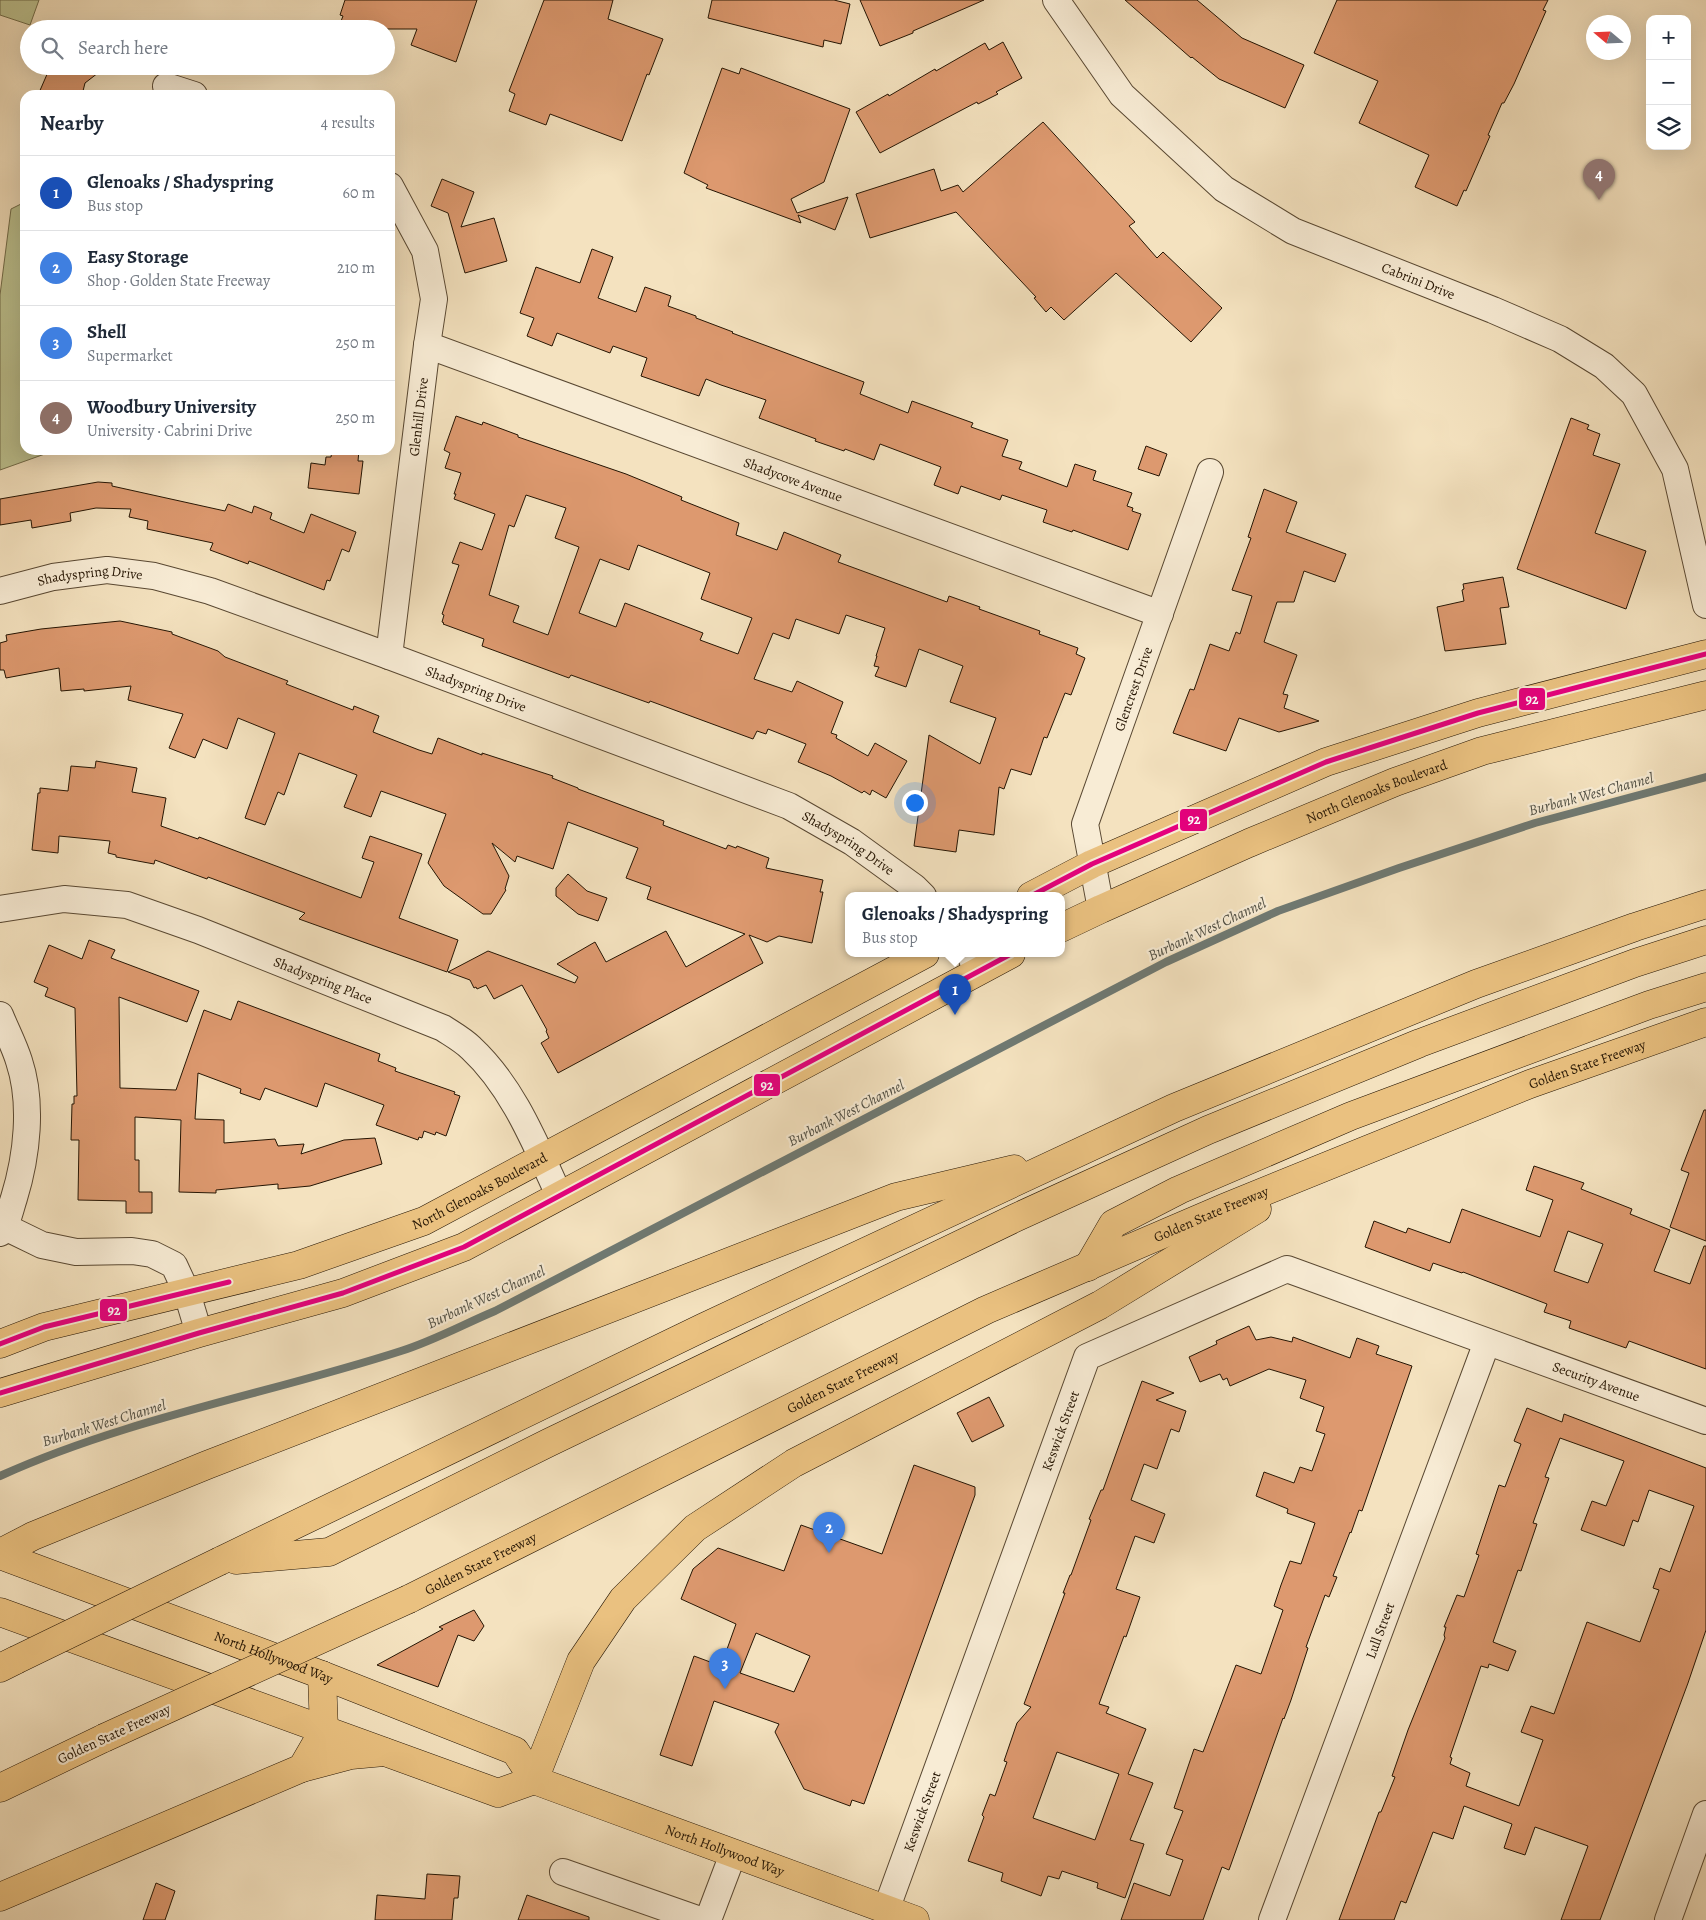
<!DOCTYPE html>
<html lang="en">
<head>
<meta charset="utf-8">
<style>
  :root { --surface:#fff; --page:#f6f6f7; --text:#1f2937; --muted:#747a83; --line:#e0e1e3; --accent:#8f2418 }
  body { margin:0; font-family:Alegreya,serif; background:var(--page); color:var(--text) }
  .controls { position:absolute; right:15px; top:15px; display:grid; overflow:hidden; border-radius:10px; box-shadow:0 5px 20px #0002 }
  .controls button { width:45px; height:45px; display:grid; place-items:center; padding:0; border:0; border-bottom:1px solid var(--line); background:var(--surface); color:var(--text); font:25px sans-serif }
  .compass { position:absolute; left:1586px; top:15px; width:45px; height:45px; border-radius:50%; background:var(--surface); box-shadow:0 5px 20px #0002; rotate:289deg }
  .you { position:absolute; left:914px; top:802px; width:18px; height:18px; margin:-12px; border:4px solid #fff; border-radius:50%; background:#1a73e8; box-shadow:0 0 0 8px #1a73e833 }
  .badge { display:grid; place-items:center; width:32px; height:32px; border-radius:50%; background:var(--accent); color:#fff; font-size:16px; font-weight:700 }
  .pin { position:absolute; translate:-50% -41px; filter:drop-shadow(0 1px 2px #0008) }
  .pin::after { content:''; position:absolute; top:26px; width:18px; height:15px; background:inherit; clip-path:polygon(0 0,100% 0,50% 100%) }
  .popup { position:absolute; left:845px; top:892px; width:220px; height:65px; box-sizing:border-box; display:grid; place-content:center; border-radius:10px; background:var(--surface); filter:drop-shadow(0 1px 4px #0005); font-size:16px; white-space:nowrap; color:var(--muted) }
  .popup b { font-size:19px; color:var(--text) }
  .popup::after { content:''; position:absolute; left:50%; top:100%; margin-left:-10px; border:10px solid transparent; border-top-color:var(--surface) }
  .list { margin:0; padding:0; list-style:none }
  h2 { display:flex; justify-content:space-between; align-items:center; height:65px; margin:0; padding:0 20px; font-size:21px }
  h2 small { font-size:16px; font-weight:400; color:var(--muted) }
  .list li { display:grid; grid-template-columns:32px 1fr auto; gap:15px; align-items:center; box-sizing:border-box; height:75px; padding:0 20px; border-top:1px solid var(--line) }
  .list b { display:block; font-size:19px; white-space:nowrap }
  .list p { margin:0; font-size:16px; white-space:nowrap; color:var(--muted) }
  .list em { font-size:16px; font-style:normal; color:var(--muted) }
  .icon { flex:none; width:28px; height:28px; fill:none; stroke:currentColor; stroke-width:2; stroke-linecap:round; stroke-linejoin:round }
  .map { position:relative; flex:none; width:1706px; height:1920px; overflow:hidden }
  .search { position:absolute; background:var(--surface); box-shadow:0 5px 20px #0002; left:20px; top:20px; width:375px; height:55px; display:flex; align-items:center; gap:12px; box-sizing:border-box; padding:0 18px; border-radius:28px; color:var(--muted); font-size:19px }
  .panel { position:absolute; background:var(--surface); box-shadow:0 5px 20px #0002; left:20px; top:90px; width:375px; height:365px; border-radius:15px }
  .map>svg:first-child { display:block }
  .green { fill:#bdc391; stroke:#716c4a }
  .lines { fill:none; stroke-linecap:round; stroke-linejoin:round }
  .stream { stroke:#6f7972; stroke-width:8 }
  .building { fill:#dd996f; stroke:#251503; fill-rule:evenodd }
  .minor-casing { stroke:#594832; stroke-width:28 }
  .major-casing { stroke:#251503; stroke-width:29 }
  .highway-casing { stroke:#251503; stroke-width:29 }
  .minor { stroke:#f8ecd5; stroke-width:26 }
  .major { stroke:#eac180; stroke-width:28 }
  .highway { stroke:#eac180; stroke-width:28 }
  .highway-bridge-casing { stroke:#251503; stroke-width:29; stroke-linecap:butt }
  .highway-bridge { stroke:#eac180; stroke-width:28 }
  .bus-1-casing { stroke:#f8ecd5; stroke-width:9 }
  .bus-1 { stroke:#e5007d; stroke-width:5 }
  .labels { text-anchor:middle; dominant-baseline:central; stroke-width:4.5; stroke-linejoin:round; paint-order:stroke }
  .street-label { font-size:14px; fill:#251503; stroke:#f8ecd5 }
  .water-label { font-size:15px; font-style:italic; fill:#504f44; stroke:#f8ecd5 }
  .line-badge { stroke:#f8ecd5; stroke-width:2 }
  .badge-label { font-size:14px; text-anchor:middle; font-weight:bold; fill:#fff }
</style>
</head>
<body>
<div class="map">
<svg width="1706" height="1920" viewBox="0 0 1706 1920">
  <rect width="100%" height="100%" fill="#f4e2bf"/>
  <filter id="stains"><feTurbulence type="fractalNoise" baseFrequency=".004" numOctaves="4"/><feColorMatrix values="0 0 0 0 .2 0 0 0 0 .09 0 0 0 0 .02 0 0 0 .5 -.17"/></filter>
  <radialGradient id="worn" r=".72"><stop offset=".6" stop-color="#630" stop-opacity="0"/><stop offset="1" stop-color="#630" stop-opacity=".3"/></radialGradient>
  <path class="green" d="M0 0H39L30 25 0 15Z
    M25 202V450H56L0 470V295L11 209Z"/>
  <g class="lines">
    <path class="stream" d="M0 1476C128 1418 268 1394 401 1351 433 1341 464 1324 495 1311L1166 962 1278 911 1399 868 1535 823 1706 777"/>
  </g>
  <path class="building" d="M345 0H477L456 62 411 45 417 29H338L343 16 340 15Z
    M544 0H613L608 19 663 39 649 75 647 74 622 141 550 114 546 125 509 111 515 94 509 91Z
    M712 0H834L850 4 841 44 824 40 823 47 708 18Z
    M860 0H984L913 31V33L880 46Z
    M1125 0H1197L1242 38 1304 65 1285 108 1219 79 1192 57 1191 58Z
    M1337 0H1548L1543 10 1546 11 1514 84 1504 103H1502L1488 135 1490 136 1466 191 1464 190 1457 206 1415 187 1429 155 1359 123 1378 81 1314 53Z
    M1003 42 1022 78 996 92 998 94 978 104 977 102 880 153 856 112 888 94 889 96 935 69 936 71 985 43 989 50Z
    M55 66H107L85 83 82 95H38L48 72Z
    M722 68 739 74 741 68 850 109 824 182 791 199 797 213 848 197 835 230 798 215 801 223 706 188 708 185 684 173Z
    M1043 122 1135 222 1129 226 1157 258 1163 252 1222 308 1191 342 1116 273 1064 320 1051 307 1046 312 1034 298 1036 297 956 212 870 238 856 194 934 169 941 191 958 185 963 192Z
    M442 179 474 192 461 227 494 218 507 261 465 273 448 213 431 206Z
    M592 249 613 257 598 298 636 312 645 287 671 296 668 306 696 316V318L733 332 732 333 864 382 860 394 908 413 912 401 973 423 971 427 1008 440 1002 456 1022 462 1019 469 1067 487 1075 464 1096 471 1093 480 1132 493 1127 506 1133 508 1132 511 1141 514 1128 550 1073 530 1072 532 1043 522 1047 510 1002 495 1000 500 961 486 958 494 934 485 941 467 880 444 874 460 845 449 844 451 815 441 816 439 759 418 766 400 721 385 706 379 699 396 641 376 647 358 613 346 610 353 557 333 552 346 527 336 534 318 520 313 536 267 580 283Z
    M456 416 482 425 483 422 518 435V437L626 474 682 497 681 500 739 523 736 535 777 550 784 532 841 555 838 562 947 602 949 596 980 607 979 609 1040 631 1039 634 1078 648 1076 654 1085 658 1071 695 1065 693 1047 738 1044 737 1031 775 1011 769 1004 789 999 787 994 835 959 830 956 852 914 846 929 735 980 764 996 718 950 702 963 666 919 649 906 687 875 676 879 667 874 666 877 656H876L885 628 846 615 839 634 796 619 789 639 773 633 754 679 792 692 797 681 843 702 831 733 837 735 836 738 868 756 875 743 907 761 886 798 872 790 870 795 864 791 862 793 831 776 798 762 806 744 768 729 766 734 757 731 753 739 650 701 649 703 571 675 569 678 482 646 484 639 443 624 444 623 442 622 444 615 442 614 459 565 452 563 460 542 482 550 495 514 454 499 456 494H454L461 473 445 468 450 453 444 450ZM526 495 566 508 555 538 579 547 548 635 513 622 519 606 489 595 509 525 514 527ZM638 545 710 573 701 599 752 618 738 654 700 640 703 633 625 603 616 627 579 613 600 559 629 570Z
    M1571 418 1589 425 1587 429 1600 434 1593 455 1620 464 1595 533 1646 551 1626 609 1517 569Z
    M1146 446 1167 454 1159 476 1138 469Z
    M332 450H359L358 461H363L359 494 308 488 311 463 325 465 326 457H331Z
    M98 482 112 483V486L225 511 228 504 252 513 254 506 272 513 270 519 304 533 311 514 356 532 349 552 342 549 330 581 327 580 324 590 265 567 249 561 248 564 210 550 213 543 147 529 148 521 129 517 131 509 96 508 70 513 71 521 32 528 31 520 0 525V499Z
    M1264 489 1297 502 1286 532 1346 554 1335 582 1304 571 1294 602H1277L1264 642 1297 655 1283 694 1288 695 1284 708 1319 721 1279 732 1239 718 1226 751 1173 733 1190 689 1194 690 1210 644 1229 651 1236 632 1240 634 1252 596 1232 590 1251 538 1248 537Z
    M1503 577 1509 607 1500 608 1506 644 1445 651 1437 607 1464 601 1462 590 1464 589 1463 584Z
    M120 621 172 632V634L218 651 225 657 288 681 286 684 353 710 354 706 379 716 373 732 419 750 432 754 438 738 482 755V753L553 776 552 778 578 788V789L664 821 663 825 726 849 728 845 736 848 737 846 769 858 766 868 823 880 820 892H823L812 943 779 936 767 942 749 935 763 963 558 1073 541 1043 549 1038 546 1031 547 1030 522 985 494 999 486 985 477 989 476 987 474 988 470 980 448 972 488 951 575 983 578 977 557 964 595 942 606 962 666 931 686 967 745 934 647 899 651 887 626 878 638 848 568 822 553 869 517 856 515 862 492 843 509 876 505 889 506 890 491 914H483L444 886 428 863 446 814 381 791 371 817 344 807 357 775 299 753 284 795 278 792 265 825 245 818 275 733 238 718 227 749 203 739 195 758 169 748 183 714 128 700 131 686 84 691V689L61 691 59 668 6 678 4 670H0V643L7 641 6 635 41 629Z
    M96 761 137 768 132 792 166 798 161 826 198 839 199 837 361 898 374 862 362 858 370 836 422 854 399 918 458 940 447 972 299 919 305 913 208 877 207 879 155 860 154 864 116 857V855L108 853 110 841 59 836 58 853 32 850 38 793H40V788L68 791 71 766 95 768Z
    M568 874 587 891 607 898 598 921 578 914 556 896V888Z
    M89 940 115 950 111 958 199 991 187 1022 119 997 120 1088 176 1090 204 1010 231 1020 238 1001 380 1054 378 1061 396 1068 395 1071 455 1092 454 1094 460 1096 446 1136 436 1132 435 1135 424 1131 422 1138 419 1137 418 1140 376 1125 384 1105 325 1083 317 1107 265 1088 260 1100 240 1093 241 1089 198 1073 195 1119 224 1120V1143L275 1139 278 1146 304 1144 301 1154 344 1140 375 1138 382 1164 310 1186 278 1189V1184L216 1190V1193L179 1192 181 1120 135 1117V1160H139V1192H152V1213H126V1201L78 1200 79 1140H71L72 1104H74V1096H77L75 1008 45 996 48 988 34 982 49 945 82 959Z
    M1704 1110H1706V1241L1670 1227 1689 1173 1681 1170Z
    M1534 1166 1584 1183 1581 1189 1632 1209 1630 1214 1670 1230 1654 1271 1690 1284 1704 1246H1706V1369L1629 1341 1626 1348 1569 1328 1571 1321 1544 1312 1547 1304 1463 1272 1462 1273 1433 1263 1430 1271 1365 1247 1374 1221 1406 1233 1408 1228 1450 1243 1462 1209 1540 1237 1553 1200 1526 1190ZM1568 1231 1603 1244 1588 1283 1554 1271Z
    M1249 1326 1256 1340 1271 1337 1292 1342 1293 1337 1350 1358 1357 1338 1379 1346 1376 1354 1412 1366 1362 1511 1359 1510 1351 1533 1350 1532 1333 1576 1337 1577 1329 1597 1325 1595 1306 1647 1308 1648 1291 1700 1284 1719 1283 1718 1229 1870 1222 1867 1203 1920H1121L1134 1883 1170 1896 1183 1860 1166 1854 1183 1811 1174 1808 1194 1749 1203 1752 1236 1665 1261 1674 1283 1610 1274 1606 1281 1585 1290 1561 1301 1564 1315 1523 1287 1513 1288 1509 1256 1496 1264 1472 1294 1483 1300 1467 1312 1471 1325 1434 1316 1431 1324 1407 1300 1398 1306 1380 1269 1369 1230 1386 1227 1378 1223 1380 1220 1374 1200 1382 1189 1357 1217 1344 1216 1341Z
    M1142 1381 1174 1393 1156 1400 1186 1411 1179 1432 1171 1429 1157 1469 1144 1464 1131 1500 1165 1514 1154 1543 1135 1536 1116 1589 1140 1597 1126 1637 1124 1636 1099 1704 1109 1707 1106 1713 1146 1729 1128 1774 1153 1783 1130 1840 1144 1844 1125 1898 1097 1888 1098 1883 1062 1871 1059 1879 1048 1876 1041 1896 1001 1881 1003 1873 968 1861 984 1817 982 1815 990 1794 995 1796 1007 1762 1004 1761 1017 1723 1031 1707 1024 1704 1065 1593H1063L1070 1575H1071L1091 1520 1089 1519 1101 1490H1103ZM1057 1752 1119 1774 1095 1840 1033 1818Z
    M989 1397 1004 1426 972 1442 957 1413Z
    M1527 1408 1562 1422 1564 1414 1706 1468V1630L1688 1683 1600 1920H1561L1588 1846 1535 1827 1525 1855 1504 1848 1512 1824 1464 1806 1453 1839 1433 1832 1406 1903 1401 1901 1394 1920H1339L1379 1812H1381L1395 1777 1392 1776 1408 1730 1445 1638 1444 1635 1446 1627H1444L1457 1595 1464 1597 1479 1555 1476 1554 1499 1485 1505 1487 1521 1444 1514 1441ZM1560 1438 1624 1461 1606 1506 1592 1501 1581 1530 1624 1546 1633 1520 1638 1522 1649 1490 1694 1506 1670 1572 1660 1568 1653 1588 1659 1590 1640 1642 1587 1622 1554 1714 1531 1706 1521 1732 1543 1740 1519 1806 1466 1786 1470 1773 1450 1764 1452 1758 1450 1757 1481 1666 1488 1668 1489 1664 1508 1671 1516 1651 1493 1642 1518 1570 1521 1571 1537 1524 1533 1523 1549 1478 1545 1477Z
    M914 1465 975 1487V1495L864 1804 852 1800 850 1806 804 1789 775 1732 779 1724 714 1701 692 1766 660 1755 694 1656 721 1666 736 1624 681 1599 693 1569 718 1548 784 1571 801 1525 882 1554ZM756 1633 810 1656 794 1692 740 1673Z
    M474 1610 484 1626 474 1641 458 1635 438 1687 377 1665 443 1629 439 1627Z
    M427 1874 460 1876 458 1898H454L452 1920H375L377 1895 425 1899Z
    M156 1883 175 1891 165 1920H143Z
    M527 1895 589 1917V1920H518Z"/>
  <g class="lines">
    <g class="minor-casing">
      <g id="minor">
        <path id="s1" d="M1056 0 1122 95 1224 189 1293 231 1493 310 1560 339 1604 366 1634 394 1675 469 1706 605"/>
        <path d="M166 86 194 95"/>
        <path id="s2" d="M427 345 1160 614"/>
        <path id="s3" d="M0 591 53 577 107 570 154 576 210 591 389 656 789 806 852 842 914 887 923 896"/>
        <path id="s4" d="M389 656 427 345 434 299 425 251 390 186"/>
        <path id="s5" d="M0 909 64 899 127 905 198 930 443 1028C452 1034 463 1040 471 1048 513 1087 535 1143 559 1195"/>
        <path id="s6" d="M1101 909 1085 824 1210 472"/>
        <path d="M970 954 977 972"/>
        <path d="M0 1015C6 1030 14 1045 19 1061 33 1103 27 1156 14 1198 10 1210 8 1223 0 1233"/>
        <path d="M5 1227 42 1245 76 1252 132 1251 152 1254 174 1265 187 1293 199 1333"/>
        <path d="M563 1872 700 1920"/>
        <path id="s7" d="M886 1910 1087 1357 1287 1269 1706 1421"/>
        <path d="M708 1920 733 1854"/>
        <path id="s8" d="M1272 1920 1487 1342"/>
        <path d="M1668 1920 1706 1814"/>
      </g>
    </g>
    <g class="major-casing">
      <g id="major">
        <path d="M1031 896 1092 864 1326 762 1478 713 1706 654"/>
        <path id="s9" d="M1061 928 1101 909 1249 843 1395 782 1482 751 1706 695"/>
        <path id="s10" d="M0 1344 44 1327 299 1265 424 1221 925 954"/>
        <path d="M0 1393 199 1333 343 1293 464 1247 1011 954"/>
        <path id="s11" d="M0 1555 322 1675 515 1751 534 1780 915 1920"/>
        <path d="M0 1612 498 1793 534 1780"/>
      </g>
    </g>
    <g class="highway-casing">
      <g id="highway">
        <path d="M1088 1267 1113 1224 1179 1190 1351 1116 1649 1005 1706 987"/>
        <path d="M0 1553 33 1536 207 1465 896 1197 1014 1169"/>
        <path d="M236 1560 329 1552 548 1443 1015 1218 1208 1130 1420 1043 1635 963 1706 940"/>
        <path d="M220 1561 704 1327 1174 1108 1476 984 1635 927 1706 904"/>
        <path id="s12" d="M409 1599 986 1310 1226 1207 1530 1084 1706 1022"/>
        <path d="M0 1668 16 1660"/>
        <path d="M302 1768 324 1730 322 1675"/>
        <path d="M534 1780 581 1661 623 1599 695 1528 794 1463 1100 1305 1257 1209"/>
        <path d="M0 1788 104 1738"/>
        <path d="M0 1897 302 1768 351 1755 384 1752"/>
      </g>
    </g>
    <use href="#minor" class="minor"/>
    <use href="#major" class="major"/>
    <use href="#highway" class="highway"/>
    <g class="highway-bridge-casing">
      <path id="highway-bridge" d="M16 1660 220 1561
        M104 1738 409 1599"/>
    </g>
    <use href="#highway-bridge" class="highway-bridge"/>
    <g class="bus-1-casing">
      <path id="bus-1" d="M1031 896 1092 864 1326 762 1478 713 1706 654
        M0 1344 44 1327 229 1282
        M0 1393 199 1333 343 1293 464 1247 1011 954"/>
    </g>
    <use href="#bus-1" class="bus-1"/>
  </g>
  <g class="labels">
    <g class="street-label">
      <text stroke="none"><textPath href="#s1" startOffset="470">Cabrini Drive</textPath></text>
      <text stroke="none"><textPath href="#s4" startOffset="241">Glenhill Drive</textPath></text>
      <text stroke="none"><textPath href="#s2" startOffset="390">Shadycove Avenue</textPath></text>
      <text stroke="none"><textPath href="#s3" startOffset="92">Shadyspring Drive</textPath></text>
      <text stroke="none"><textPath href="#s3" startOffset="498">Shadyspring Drive</textPath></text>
      <text stroke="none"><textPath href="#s6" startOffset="230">Glencrest Drive</textPath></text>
      <text stroke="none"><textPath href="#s9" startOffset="344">North Glenoaks Boulevard</textPath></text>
      <text stroke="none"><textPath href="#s3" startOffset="902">Shadyspring Drive</textPath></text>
      <text stroke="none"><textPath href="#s5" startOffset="338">Shadyspring Place</textPath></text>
      <text stroke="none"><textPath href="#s12" startOffset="1295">Golden State Freeway</textPath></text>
      <text stroke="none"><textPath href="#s10" startOffset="505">North Glenoaks Boulevard</textPath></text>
      <text stroke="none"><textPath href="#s12" startOffset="890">Golden State Freeway</textPath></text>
      <text stroke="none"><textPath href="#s7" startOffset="1136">Security Avenue</textPath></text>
      <text stroke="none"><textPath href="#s12" startOffset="485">Golden State Freeway</textPath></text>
      <text stroke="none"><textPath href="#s7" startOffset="510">Keswick Street</textPath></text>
      <text stroke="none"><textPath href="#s12" startOffset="80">Golden State Freeway</textPath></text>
      <text stroke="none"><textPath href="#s8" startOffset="309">Lull Street</textPath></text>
      <text stroke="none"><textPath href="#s11" startOffset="292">North Hollywood Way</textPath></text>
      <text transform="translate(114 1734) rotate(-25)">Golden State Freeway</text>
      <text stroke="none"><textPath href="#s7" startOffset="105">Keswick Street</textPath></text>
      <text stroke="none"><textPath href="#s11" startOffset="789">North Hollywood Way</textPath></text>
    </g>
    <g class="water-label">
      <text transform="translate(1591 794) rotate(-15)">Burbank West Channel</text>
      <text transform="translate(1207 929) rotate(-25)">Burbank West Channel</text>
      <text transform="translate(846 1113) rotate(-27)">Burbank West Channel</text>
      <text transform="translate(486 1297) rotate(-25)">Burbank West Channel</text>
      <text transform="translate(104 1423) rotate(-17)">Burbank West Channel</text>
    </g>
  </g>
  <g class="line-badge">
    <rect x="1518" y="687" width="28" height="24" rx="5" fill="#e5007d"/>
    <rect x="1179" y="808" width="29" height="24" rx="5" fill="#e5007d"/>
    <rect x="753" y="1073" width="28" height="24" rx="5" fill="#e5007d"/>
    <rect x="99" y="1298" width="29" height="24" rx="5" fill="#e5007d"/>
  </g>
  <g class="badge-label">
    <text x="1532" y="704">92</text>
    <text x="1194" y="824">92</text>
    <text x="767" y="1090">92</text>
    <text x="114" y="1315">92</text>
  </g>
  <rect width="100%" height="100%" filter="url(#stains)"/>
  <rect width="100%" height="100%" fill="url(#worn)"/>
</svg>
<div class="controls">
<button>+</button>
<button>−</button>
<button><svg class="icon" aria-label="layers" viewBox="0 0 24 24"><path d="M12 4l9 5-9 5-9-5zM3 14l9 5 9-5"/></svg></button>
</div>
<svg class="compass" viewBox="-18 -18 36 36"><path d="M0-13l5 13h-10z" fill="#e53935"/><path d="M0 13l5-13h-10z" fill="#747a83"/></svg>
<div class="you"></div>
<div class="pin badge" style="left:955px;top:1015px;background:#1a4fb4">1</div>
<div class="popup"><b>Glenoaks / Shadyspring</b>Bus stop</div>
<div class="pin badge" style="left:829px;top:1553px;background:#3f7fe0">2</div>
<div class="pin badge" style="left:725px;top:1689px;background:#3f7fe0">3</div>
<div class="pin badge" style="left:1599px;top:200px;background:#8d6e63">4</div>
<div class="search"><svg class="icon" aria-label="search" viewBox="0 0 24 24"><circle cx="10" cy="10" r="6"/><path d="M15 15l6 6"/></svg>Search here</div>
<section class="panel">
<h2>Nearby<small>4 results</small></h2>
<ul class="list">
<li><span class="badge" style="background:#1a4fb4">1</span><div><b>Glenoaks / Shadyspring</b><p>Bus stop</p></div><em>60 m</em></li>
<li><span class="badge" style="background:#3f7fe0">2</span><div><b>Easy Storage</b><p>Shop · Golden State Freeway</p></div><em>210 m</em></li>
<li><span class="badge" style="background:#3f7fe0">3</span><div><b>Shell</b><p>Supermarket</p></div><em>250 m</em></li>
<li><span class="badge" style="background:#8d6e63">4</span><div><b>Woodbury University</b><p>University · Cabrini Drive</p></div><em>250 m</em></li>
</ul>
</section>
</div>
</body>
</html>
